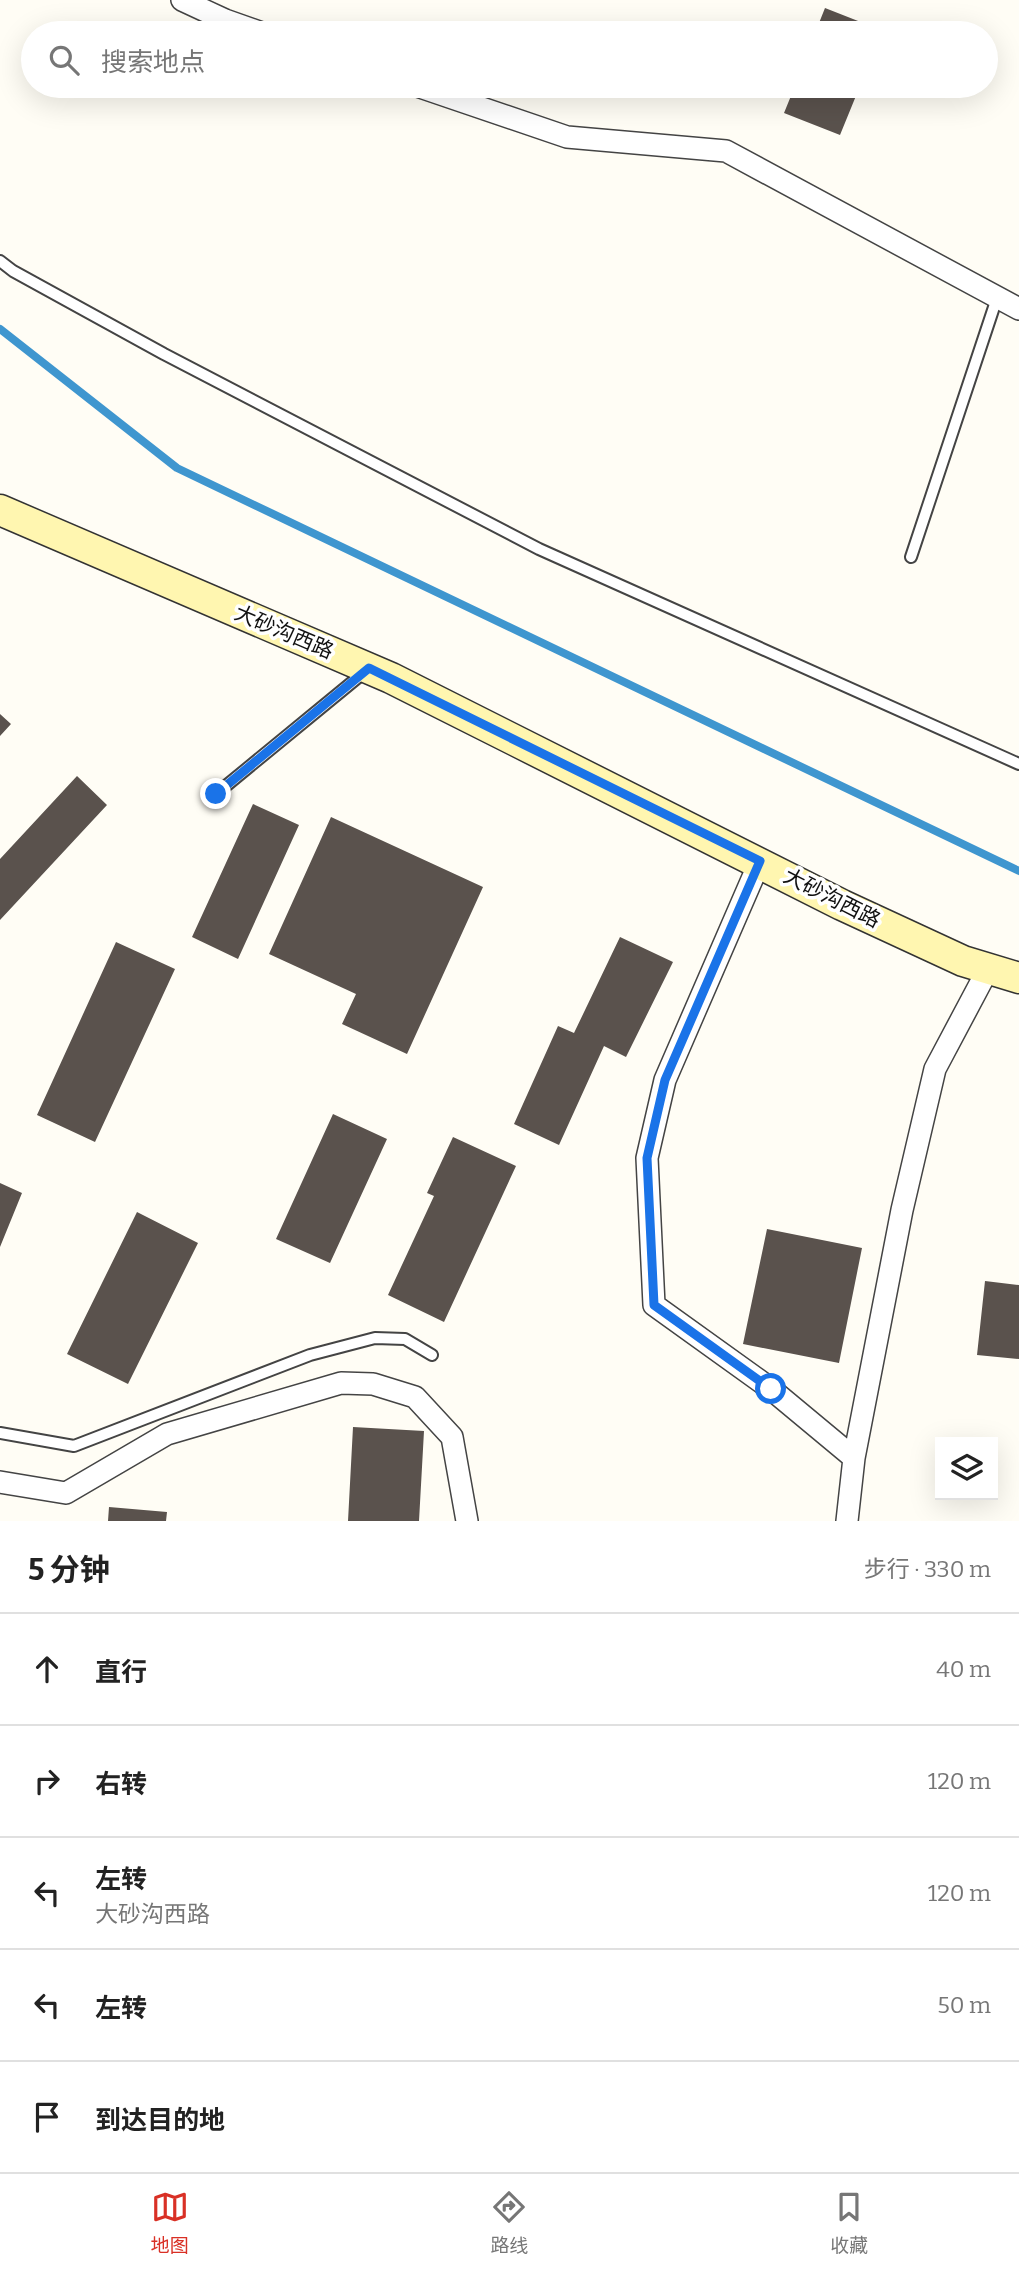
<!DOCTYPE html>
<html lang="zh">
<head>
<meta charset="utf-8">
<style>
  :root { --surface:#fff; --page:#f2f2f2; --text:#222; --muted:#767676; --line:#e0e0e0; --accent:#d93025 }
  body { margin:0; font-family:Bitter,"Noto Sans SC",serif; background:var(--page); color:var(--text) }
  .controls { position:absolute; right:21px; bottom:21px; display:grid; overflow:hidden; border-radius:0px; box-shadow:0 7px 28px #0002 }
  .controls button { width:63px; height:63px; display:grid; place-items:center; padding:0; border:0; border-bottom:2px solid var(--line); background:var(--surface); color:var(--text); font:35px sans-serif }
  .stop { position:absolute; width:21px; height:21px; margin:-16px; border:5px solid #1a73e8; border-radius:50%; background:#fff }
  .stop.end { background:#1a73e8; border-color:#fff; box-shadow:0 2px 7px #0008 }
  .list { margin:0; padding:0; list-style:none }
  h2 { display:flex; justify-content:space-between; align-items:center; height:91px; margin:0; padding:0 28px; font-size:30px }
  h2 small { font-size:23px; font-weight:400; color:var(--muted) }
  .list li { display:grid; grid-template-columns:46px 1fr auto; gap:21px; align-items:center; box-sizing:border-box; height:112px; padding:0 28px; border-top:2px solid var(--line) }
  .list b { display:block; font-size:26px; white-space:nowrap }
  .list p { margin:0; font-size:23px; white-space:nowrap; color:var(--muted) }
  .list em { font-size:23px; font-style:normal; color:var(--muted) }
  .icon { flex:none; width:38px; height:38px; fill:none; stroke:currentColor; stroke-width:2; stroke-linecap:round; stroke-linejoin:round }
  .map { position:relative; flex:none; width:1019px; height:1521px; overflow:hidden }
  .search { position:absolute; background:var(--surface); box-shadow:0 7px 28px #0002; left:21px; right:21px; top:21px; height:77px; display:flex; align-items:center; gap:18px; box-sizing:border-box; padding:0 24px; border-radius:38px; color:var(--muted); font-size:26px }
  .sheet { height:651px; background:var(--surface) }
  nav { display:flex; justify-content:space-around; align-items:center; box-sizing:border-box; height:98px; border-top:2px solid var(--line); background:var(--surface); font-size:19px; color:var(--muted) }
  nav a { display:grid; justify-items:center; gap:4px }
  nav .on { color:var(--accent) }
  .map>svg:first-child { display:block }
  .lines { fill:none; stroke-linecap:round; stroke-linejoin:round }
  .stream { stroke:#3f96cf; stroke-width:8 }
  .building { fill:#5a524d }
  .lane-casing { stroke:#444; stroke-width:14 }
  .street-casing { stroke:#444; stroke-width:24 }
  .secondary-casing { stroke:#333; stroke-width:33 }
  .lane { stroke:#fff; stroke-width:10 }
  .street { stroke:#fff; stroke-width:21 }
  .secondary { stroke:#fff6b0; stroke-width:30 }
  .route { stroke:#1a73e8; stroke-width:9 }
  .labels { text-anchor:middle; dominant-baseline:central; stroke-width:7; stroke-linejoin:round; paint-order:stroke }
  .street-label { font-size:21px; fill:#111; stroke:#fff }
</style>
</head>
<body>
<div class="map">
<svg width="1019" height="1521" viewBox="0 0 1019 1521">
  <rect width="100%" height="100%" fill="#fffdf5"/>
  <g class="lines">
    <path class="stream" d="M0 329 177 468 1019 871"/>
  </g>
  <path class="building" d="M825 8 881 30 880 33H815Z
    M795 86H860L840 135 784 113Z
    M0 714 11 724 0 736Z
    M77 776 107 805 0 920V859Z
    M253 804 299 825 238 959 192 937Z
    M331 817 483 887 407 1054 342 1024 356 994 269 954Z
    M620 937 673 962 626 1057 604 1046 559 1145 514 1124 558 1026 574 1033Z
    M116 942 175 969 95 1142 37 1115Z
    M333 1114 387 1139 330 1263 276 1239Z
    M453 1137 516 1166 444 1322 388 1295 434 1196 427 1193Z
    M0 1183 22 1193 0 1247Z
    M137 1212 198 1243 128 1384 67 1354Z
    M767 1229 862 1248 839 1363 743 1344Z
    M985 1281 1019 1285V1359L977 1355Z
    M353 1427 424 1431 419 1521H348Z
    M109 1507 167 1512 166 1521H108Z"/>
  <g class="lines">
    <g class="lane-casing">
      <path id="lane" d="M0 261 13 271 164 354 539 549 1019 764
        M911 557 997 298
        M216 794 367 670
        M0 1433 74 1446 310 1355 375 1338 405 1339 432 1355"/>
    </g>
    <g class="street-casing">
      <path id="street" d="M182 0 225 20 262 33
        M417 86 567 137 726 151 1019 309
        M760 861 665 1080 647 1158 654 1305 771 1389 854 1458
        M0 1482 66 1493 167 1434 341 1383 373 1384 415 1397 452 1437 467 1521
        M847 1521 854 1458 902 1210 935 1069 987 971"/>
    </g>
    <g class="secondary-casing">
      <path id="secondary" d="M0 510 391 678 842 905 963 961 1019 978"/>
    </g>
    <use href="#lane" class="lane"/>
    <use href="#street" class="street"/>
    <use href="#secondary" class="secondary"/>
  </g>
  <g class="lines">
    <path class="route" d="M216 794 369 668 760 861 665 1080 647 1158 654 1305 771 1389"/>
  </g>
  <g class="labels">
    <g class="street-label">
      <text transform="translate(284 632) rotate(23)">大砂沟西路</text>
      <text transform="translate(832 898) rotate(27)">大砂沟西路</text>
    </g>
  </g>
</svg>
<div class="controls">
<button><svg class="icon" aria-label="layers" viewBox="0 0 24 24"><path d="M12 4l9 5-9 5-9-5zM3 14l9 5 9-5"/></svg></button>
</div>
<div class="stop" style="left:771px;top:1389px"></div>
<div class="stop end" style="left:216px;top:794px"></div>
<div class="search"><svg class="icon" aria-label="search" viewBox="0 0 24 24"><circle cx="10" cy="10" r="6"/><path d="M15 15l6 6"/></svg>搜索地点</div>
</div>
<section class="sheet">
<h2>5 分钟<small>步行 · 330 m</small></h2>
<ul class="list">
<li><svg class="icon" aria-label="ahead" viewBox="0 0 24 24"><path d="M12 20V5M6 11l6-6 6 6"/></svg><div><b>直行</b></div><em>40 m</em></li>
<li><svg class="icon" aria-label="right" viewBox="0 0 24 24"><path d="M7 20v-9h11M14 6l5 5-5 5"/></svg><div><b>右转</b></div><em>120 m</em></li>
<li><svg class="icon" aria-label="left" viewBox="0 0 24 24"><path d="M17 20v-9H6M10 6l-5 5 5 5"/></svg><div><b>左转</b><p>大砂沟西路</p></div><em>120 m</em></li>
<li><svg class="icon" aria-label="left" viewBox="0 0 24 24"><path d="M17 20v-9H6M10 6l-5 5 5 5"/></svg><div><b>左转</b></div><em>50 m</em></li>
<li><svg class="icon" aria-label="arrive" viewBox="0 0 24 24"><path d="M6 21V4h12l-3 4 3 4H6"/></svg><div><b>到达目的地</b></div></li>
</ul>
</section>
<nav>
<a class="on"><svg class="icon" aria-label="map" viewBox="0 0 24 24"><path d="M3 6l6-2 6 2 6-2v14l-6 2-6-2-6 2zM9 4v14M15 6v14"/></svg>地图</a>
<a><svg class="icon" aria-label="directions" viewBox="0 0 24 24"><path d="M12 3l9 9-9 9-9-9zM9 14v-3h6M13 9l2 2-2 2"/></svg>路线</a>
<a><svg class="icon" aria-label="saved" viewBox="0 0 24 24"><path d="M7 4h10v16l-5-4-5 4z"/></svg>收藏</a>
</nav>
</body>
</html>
